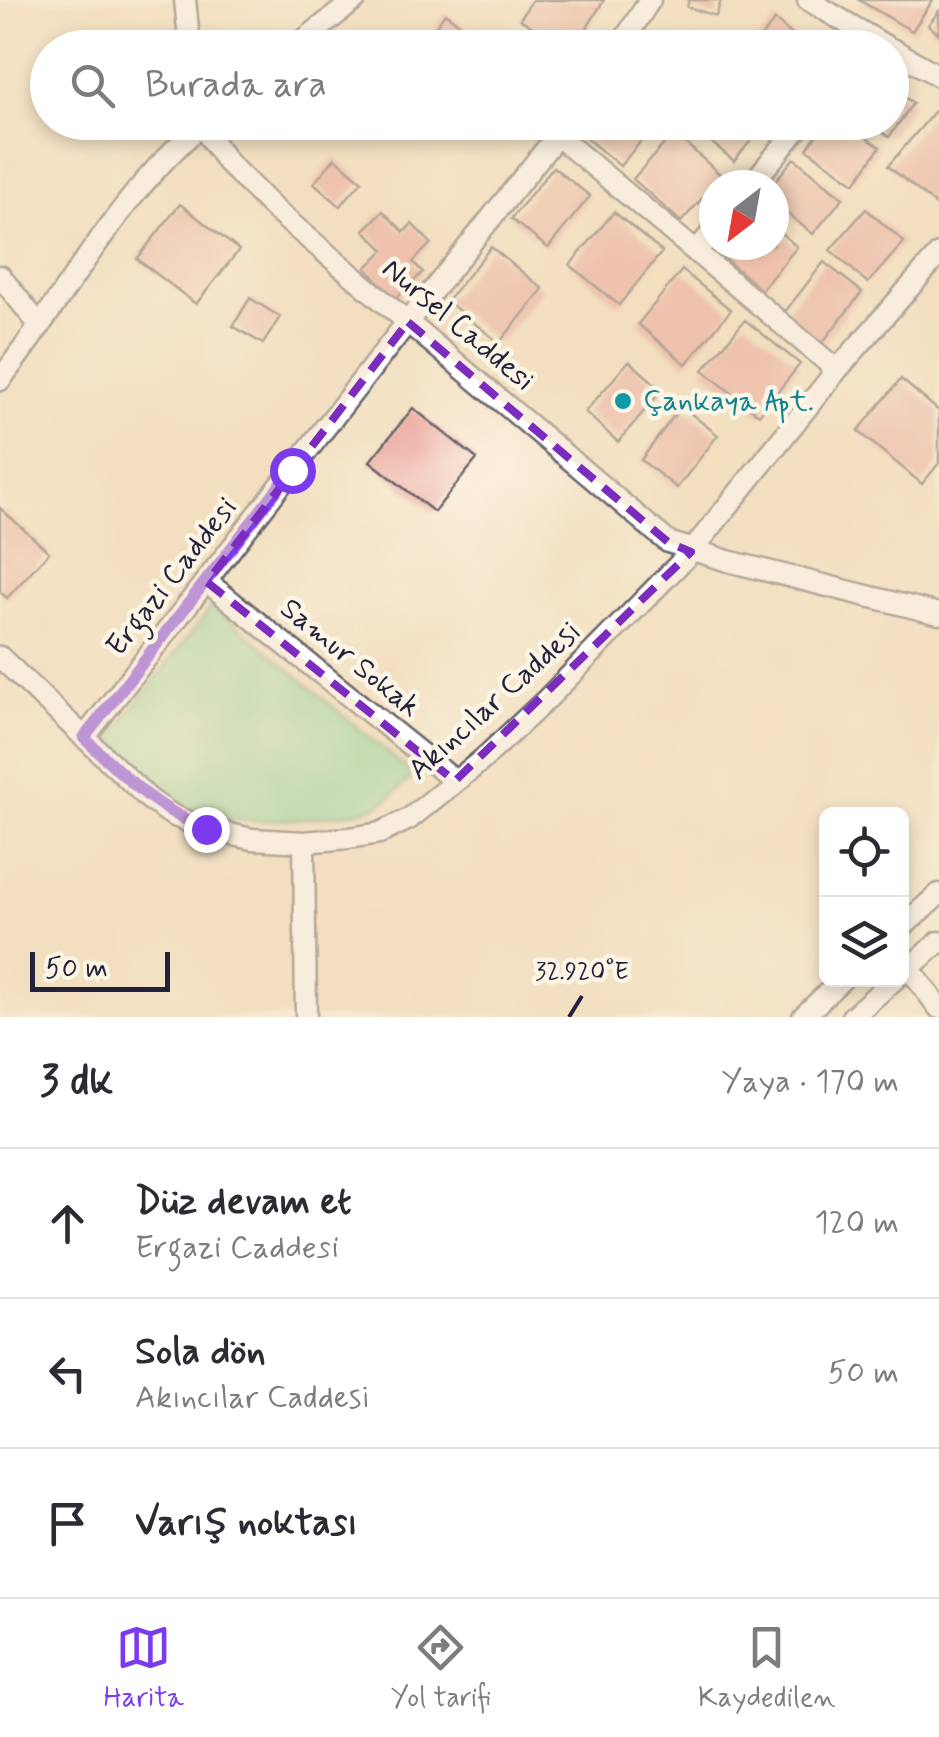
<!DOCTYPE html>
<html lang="tr">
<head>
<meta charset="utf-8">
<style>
  :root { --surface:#fff; --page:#f7f7f7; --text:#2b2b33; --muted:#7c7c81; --line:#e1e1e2; --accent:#7c3aed }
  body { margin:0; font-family:Mynerve,sans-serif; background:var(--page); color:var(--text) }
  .controls { position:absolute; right:30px; bottom:30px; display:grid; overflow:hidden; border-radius:15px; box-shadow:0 5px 15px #0003 }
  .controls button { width:90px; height:90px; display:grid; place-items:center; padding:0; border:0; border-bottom:2px solid var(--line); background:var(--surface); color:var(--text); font:50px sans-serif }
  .compass { position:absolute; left:699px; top:170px; width:90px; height:90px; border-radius:50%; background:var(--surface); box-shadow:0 5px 15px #0003; rotate:211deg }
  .scale { position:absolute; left:30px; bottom:25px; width:140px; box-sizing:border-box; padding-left:10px; border:5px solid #22223b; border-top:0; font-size:28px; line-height:35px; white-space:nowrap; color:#22223b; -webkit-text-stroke:8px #fcf5e5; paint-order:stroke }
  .stop { position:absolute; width:30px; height:30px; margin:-22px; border:8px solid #7c3aed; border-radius:50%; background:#fff }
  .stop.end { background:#7c3aed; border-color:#fff; box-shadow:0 2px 10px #0008 }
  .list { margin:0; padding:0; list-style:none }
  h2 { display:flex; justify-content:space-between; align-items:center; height:130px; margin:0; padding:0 40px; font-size:42px }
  h2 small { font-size:32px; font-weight:400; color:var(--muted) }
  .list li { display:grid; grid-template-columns:65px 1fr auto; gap:30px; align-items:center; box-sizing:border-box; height:150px; padding:0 40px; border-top:2px solid var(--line) }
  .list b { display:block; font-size:38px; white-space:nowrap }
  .list p { margin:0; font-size:32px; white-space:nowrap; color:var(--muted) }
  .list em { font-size:32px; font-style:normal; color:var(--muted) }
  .icon { flex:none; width:55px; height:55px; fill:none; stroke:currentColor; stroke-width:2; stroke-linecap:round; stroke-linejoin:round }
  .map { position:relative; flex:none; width:939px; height:1017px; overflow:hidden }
  .search { position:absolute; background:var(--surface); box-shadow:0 5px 15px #0003; left:30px; right:30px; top:30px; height:110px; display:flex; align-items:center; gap:25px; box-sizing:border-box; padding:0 35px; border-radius:55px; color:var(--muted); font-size:38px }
  .sheet { height:580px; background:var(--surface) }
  nav { display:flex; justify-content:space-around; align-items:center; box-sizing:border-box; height:140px; border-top:2px solid var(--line); background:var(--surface); font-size:28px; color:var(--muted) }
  nav a { display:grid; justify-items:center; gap:5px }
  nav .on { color:var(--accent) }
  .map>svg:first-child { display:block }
  .park { fill:#7ed59a; stroke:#507c6a; stroke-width:2.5 }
  .building { fill:#e9a098 }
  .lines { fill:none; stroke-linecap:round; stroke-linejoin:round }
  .minor-casing { stroke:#6b6469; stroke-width:25 }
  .minor { stroke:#fff; stroke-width:20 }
  .route { stroke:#7c3aed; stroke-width:12 }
  .marked { fill:none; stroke:#7b2cbf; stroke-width:8; stroke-dasharray:20 12; stroke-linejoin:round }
  .ticks { fill:none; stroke:#22223b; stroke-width:4 }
  .culture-dot { fill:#0f9aa8; stroke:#fcf5e5; stroke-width:4 }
  .labels { text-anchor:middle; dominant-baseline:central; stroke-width:9; stroke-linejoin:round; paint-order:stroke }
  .street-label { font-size:30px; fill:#22223b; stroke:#fcf5e5 }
  .culture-label { font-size:30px; fill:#0d838f; stroke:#fcf5e5; text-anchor:start }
  .ticks-label { font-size:25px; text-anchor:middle; fill:#22223b; stroke:#fcf5e5; stroke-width:9; stroke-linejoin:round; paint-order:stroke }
</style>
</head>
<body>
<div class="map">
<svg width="939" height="1017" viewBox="0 0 939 1017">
  <rect width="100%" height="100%" fill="#fcf5e5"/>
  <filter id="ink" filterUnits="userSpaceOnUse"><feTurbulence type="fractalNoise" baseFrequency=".01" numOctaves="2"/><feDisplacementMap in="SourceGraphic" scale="20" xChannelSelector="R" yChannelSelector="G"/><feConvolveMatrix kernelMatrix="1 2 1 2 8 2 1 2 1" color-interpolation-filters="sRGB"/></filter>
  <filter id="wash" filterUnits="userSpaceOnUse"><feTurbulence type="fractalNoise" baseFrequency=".0048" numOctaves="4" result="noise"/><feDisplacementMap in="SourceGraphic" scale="40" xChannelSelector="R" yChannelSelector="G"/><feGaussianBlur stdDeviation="2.25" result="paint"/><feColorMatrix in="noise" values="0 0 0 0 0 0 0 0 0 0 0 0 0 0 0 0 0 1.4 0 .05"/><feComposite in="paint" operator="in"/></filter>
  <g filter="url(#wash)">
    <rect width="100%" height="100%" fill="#f2dfbf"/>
    <path class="park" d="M213 605 414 775C403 784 391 799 379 805 349 818 233 827 204 815 166 801 138 766 109 738Z"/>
    <g id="blocks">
      <path class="building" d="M532 0H604L575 48H566L520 19Z
        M689 0H721L716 16 687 7Z
        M859 0H933L912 31Z
        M939 11V34L928 25Z
        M445 13 492 48H420Z
        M775 20 807 48H752Z
        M649 33 672 48H640Z
        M892 88 913 103 889 137 868 122H892Z
        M935 111 939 114V202L936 205 888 166Z
        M589 122H657L620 166 580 133Z
        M691 122H766L734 161 689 124Z
        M825 122H844L880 147 855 183 807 149Z
        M674 133 722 176 681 222 633 179Z
        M335 158 362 181 340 206 314 183Z
        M794 158 843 198 813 234 774 203 772 185Z
        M553 167 590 196 548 248 511 219Z
        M180 204 239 250 196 304 137 259Z
        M866 209 904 242 868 283 830 250Z
        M383 211 404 232 412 224 431 243 413 262 423 272 395 299 366 268 384 250 364 230Z
        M614 212 662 252 619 305 570 265Z
        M774 227 797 247 761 290 716 251 721 245H774Z
        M491 247 543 289 499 343 447 301Z
        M824 262 862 292 822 343 784 313Z
        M682 270 731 310 686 364 638 324Z
        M250 298 280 317 263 344 233 326Z
        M745 320 800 364 759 415 703 370Z
        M629 361 662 390 618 442 585 412Z
        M901 379 939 411V463L922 484 858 431Z
        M681 406 718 435 677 488 641 460Z
        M413 408 477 459 434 512 370 461Z
        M0 508 49 552 7 598 0 592Z"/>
    </g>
  </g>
  <g filter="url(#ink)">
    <use href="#blocks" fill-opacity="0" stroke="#6b6469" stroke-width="2.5"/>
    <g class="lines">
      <g class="minor-casing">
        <path id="minor" d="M185 0 190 48
          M808 0 889 48
          M294 48 355 0
          M619 48 650 0
          M892 49 939 76
          M199 122 227 162 275 210 668 542 728 561 939 614
          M559 137 837 370
          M751 185 803 122
          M696 252 714 230
          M0 276 40 326
          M0 380C68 293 119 193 205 122
          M207 582 455 781
          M0 657 149 799 172 815 206 829 252 839 304 842 349 838 380 833 409 819 482 760 547 699 691 552 837 370 939 254
          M84 738 398 334 568 122
          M304 842 306 1017
          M902 927 939 894
          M909 968 939 1008
          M902 974 939 942
          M803 1017 842 979
          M852 1017 895 979"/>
      </g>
      <use href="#minor" class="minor"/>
    </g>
  </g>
  <g class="lines" filter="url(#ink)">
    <path class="route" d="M206 829C152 807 126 777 84 738L292 470"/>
  </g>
  <path d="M0 0H939V1017H0ZM408 322 668 542 691 552 455 781 207 582Z" fill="#f2dfbf" fill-opacity=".55" fill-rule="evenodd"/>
  <path class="marked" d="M408 322 668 542 691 552 455 781 207 582Z"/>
  <path class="ticks" d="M569 1017 582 996"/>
  <circle class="culture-dot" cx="623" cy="401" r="10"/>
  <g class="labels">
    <g class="street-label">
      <text transform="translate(458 325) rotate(40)">Nursel Caddesi</text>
      <text transform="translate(172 577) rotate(-52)">Ergazi Caddesi</text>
      <text transform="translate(350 658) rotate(39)">Samur Sokak</text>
      <text transform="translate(495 701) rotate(-42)">Akıncılar Caddesi</text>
    </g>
    <g class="culture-label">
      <text x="643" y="401">Çankaya Apt.</text>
    </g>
  </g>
  <g class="ticks-label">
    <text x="582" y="979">32.920°E</text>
  </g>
</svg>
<div class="controls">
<button><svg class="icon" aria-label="locate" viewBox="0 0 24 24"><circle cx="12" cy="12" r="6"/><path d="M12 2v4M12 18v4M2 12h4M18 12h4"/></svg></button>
<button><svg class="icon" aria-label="layers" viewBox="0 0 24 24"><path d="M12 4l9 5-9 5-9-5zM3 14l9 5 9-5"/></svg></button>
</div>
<svg class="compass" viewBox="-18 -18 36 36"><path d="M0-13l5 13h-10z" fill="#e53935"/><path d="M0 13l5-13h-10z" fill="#7c7c81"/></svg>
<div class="scale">50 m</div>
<div class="stop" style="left:292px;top:470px"></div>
<div class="stop end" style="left:206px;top:829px"></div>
<div class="search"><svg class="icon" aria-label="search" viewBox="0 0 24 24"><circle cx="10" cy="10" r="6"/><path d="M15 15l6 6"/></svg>Burada ara</div>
</div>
<section class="sheet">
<h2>3 dk<small>Yaya · 170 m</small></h2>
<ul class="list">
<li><svg class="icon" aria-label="ahead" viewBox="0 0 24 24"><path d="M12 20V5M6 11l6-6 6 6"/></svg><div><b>Düz devam et</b><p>Ergazi Caddesi</p></div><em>120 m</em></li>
<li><svg class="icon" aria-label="left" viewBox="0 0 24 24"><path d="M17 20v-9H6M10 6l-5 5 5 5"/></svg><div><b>Sola dön</b><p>Akıncılar Caddesi</p></div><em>50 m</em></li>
<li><svg class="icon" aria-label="arrive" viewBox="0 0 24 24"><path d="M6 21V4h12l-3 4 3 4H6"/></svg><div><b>Varış noktası</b></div></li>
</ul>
</section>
<nav>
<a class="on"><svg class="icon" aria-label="map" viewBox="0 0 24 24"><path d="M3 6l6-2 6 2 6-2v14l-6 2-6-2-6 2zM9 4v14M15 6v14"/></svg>Harita</a>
<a><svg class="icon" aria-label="directions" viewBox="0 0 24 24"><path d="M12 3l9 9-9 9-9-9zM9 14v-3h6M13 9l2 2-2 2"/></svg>Yol tarifi</a>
<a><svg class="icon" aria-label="saved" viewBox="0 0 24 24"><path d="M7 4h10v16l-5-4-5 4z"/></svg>Kaydedilen</a>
</nav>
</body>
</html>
